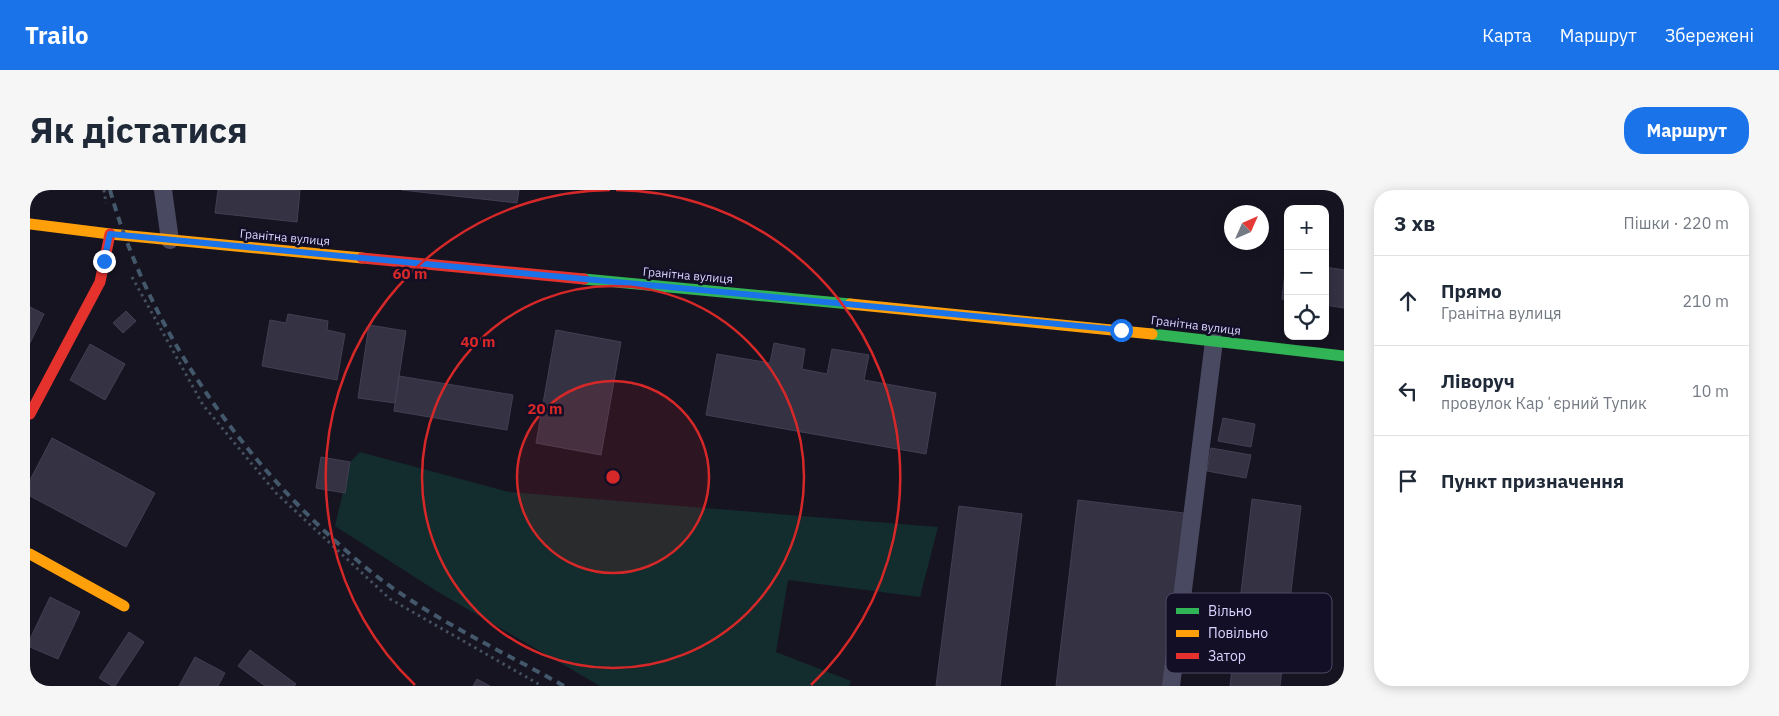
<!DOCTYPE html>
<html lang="uk">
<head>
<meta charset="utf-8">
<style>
  :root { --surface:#fff; --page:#f6f6f7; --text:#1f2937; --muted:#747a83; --line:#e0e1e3; --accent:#1a73e8 }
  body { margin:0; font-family:"IBM Plex Sans",sans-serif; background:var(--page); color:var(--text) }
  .controls { position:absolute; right:15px; top:15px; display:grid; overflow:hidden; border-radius:10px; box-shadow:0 2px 12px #0003 }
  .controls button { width:45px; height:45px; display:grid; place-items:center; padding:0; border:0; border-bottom:1px solid var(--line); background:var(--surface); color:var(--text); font:25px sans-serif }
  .compass { position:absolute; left:1194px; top:15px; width:45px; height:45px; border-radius:50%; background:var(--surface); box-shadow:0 2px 12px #0003; rotate:45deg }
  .stop { position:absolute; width:15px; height:15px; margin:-11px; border:4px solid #1a73e8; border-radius:50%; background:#fff }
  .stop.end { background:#1a73e8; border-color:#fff; box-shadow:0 1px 5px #0008 }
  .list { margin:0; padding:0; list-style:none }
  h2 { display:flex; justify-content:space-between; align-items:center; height:65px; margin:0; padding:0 20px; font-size:21px }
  h2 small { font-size:16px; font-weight:400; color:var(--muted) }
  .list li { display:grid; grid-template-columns:32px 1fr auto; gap:15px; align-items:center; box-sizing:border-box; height:90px; padding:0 20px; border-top:1px solid var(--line) }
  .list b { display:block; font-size:19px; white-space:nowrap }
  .list p { margin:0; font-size:16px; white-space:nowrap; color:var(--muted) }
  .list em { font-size:16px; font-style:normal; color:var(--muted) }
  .icon { flex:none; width:28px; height:28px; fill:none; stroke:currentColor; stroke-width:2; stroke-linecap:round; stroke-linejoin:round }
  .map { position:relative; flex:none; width:1314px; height:496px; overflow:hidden; border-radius:20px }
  header { display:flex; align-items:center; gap:30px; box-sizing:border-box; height:70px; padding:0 25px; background:var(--accent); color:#fff }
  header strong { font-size:24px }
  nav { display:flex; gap:28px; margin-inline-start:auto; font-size:18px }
  .intro { display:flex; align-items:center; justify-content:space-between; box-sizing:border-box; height:120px; padding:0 30px }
  h1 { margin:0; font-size:35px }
  .button { padding:12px 22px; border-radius:20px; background:var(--accent); color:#fff; font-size:18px; font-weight:700 }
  main { display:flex; gap:30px; padding:0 30px }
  aside { flex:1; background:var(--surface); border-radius:20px; box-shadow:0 2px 12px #0003 }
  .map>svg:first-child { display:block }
  .green { fill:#132c2d }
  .building { fill:#343243; stroke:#433f54 }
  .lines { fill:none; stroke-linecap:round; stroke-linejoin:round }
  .path { stroke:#44505f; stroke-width:3; stroke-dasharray:2.5 4; stroke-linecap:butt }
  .lane { stroke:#4a4962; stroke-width:18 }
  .fast { stroke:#30b455; stroke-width:11 }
  .slow { stroke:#ff9f0a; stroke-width:11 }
  .jam { stroke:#e5322d; stroke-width:11 }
  .rail { stroke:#43596b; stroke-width:4; stroke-dasharray:8 6; stroke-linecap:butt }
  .route { stroke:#1a73e8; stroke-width:6 }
  .ring { fill:none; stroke:#d62828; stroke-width:2.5 }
  .labels { text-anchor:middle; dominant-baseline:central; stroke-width:5; stroke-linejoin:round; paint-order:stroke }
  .street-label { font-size:12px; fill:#d9d4ff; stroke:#130f26 }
  .key { fill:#130f26; stroke:#4e4a67; stroke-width:1 }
  .key-label { font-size:14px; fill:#d9d4ff }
  .centre { fill:#d62828; stroke:#130f26; stroke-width:2.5 }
  .ring-label { font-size:15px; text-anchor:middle; font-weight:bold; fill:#d62828; stroke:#130f26; stroke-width:5; stroke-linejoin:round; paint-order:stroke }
</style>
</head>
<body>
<header>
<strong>Trailo</strong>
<nav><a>Карта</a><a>Маршрут</a><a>Збережені</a></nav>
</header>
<div class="intro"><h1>Як дістатися</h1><a class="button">Маршрут</a></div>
<main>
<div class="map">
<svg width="1314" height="496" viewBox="0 0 1314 496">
  <rect width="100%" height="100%" fill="#161421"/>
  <path class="green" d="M330 262 479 302 908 337 890 407 758 390 746 462 821 491 819 496H570L408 402 305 336 320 272Z"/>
  <path class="building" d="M188 0H270L267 32 185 23Z
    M372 0H489L487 13Z
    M1256 72H1258V110L1252 109Z
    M1295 77 1314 80V118L1295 115Z
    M0 117 14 124 0 153Z
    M96 121 106 131 93 143 83 133Z
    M258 124 298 131 297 140 315 144 307 190 232 176 240 130 256 133Z
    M339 135 376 141 365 213 328 208Z
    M526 140 591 152 571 265 506 253Z
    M744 153 775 159 772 179 797 184 802 159 839 165 834 190 906 203 896 264 676 225 687 164 740 173Z
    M60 154 95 174 75 210 40 190Z
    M369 186 483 205 477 240 364 221Z
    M1193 228 1225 234 1221 257 1188 251Z
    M22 248 125 303 96 357 0 306V290Z
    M1181 258 1221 265 1216 288 1177 281Z
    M291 267 320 272 315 303 286 298Z
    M1222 309 1271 316 1250 496H1200Z
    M1048 310 1154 323 1134 496H1026Z
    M929 316 992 324 970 496H906Z
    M20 407 50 422 28 469 0 457V449Z
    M99 442 114 452 85 496H82L69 488Z
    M220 460 266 494 264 496H235L208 476Z
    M165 467 195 483 188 496H149Z
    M447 489 460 496H443Z"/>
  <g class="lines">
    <path class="path" d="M74 0 76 13
      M102 87 173 215 246 303 360 409 512 496"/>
    <path class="lane" d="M133 0 140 50
      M1141 496 1184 151"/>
    <path class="fast" d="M554 89 820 114
      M1122 144 1314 166"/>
    <path class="slow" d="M0 34 80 44 332 68
      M820 114 1122 144
      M0 364 94 416"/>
    <path class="jam" d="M332 68 554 89
      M0 224 70 92 80 44"/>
    <path class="rail" d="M80 0C120 144 215 275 328 371 388 423 465 457 534 496"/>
  </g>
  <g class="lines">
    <path class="route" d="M74 71 80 44 1091 140"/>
  </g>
  <circle cx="583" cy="287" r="96" fill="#d62828" fill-opacity=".12"/>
  <g class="ring">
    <circle cx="583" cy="287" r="96"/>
    <circle cx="583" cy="287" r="191"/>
    <path d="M385 495A287 287 0 0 1 580 0M586 0A287 287 0 0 1 781 495"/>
  </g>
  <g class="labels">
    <g class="street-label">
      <text transform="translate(255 47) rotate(5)">Гранітна вулиця</text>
      <text transform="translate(658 85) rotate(5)">Гранітна вулиця</text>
      <text transform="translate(1166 135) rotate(7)">Гранітна вулиця</text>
    </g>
  </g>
  <rect x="1136" y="403" width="166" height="80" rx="8" class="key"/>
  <rect x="1146" y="418" width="23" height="6" fill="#30b455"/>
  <rect x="1146" y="440" width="23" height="7" fill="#ff9f0a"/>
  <rect x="1146" y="463" width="23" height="6" fill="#e5322d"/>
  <g class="key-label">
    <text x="1178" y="426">Вільно</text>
    <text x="1178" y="448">Повільно</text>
    <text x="1178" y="471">Затор</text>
  </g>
  <circle cx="583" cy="287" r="8" class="centre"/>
  <g class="ring-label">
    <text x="380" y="89">60 m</text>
    <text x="448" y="157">40 m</text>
    <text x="515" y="224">20 m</text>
  </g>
</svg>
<div class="controls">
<button>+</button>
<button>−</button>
<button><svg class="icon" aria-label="locate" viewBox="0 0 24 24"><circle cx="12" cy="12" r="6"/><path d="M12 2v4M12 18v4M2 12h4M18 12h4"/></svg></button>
</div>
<svg class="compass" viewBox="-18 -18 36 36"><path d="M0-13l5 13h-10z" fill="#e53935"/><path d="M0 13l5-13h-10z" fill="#747a83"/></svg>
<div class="stop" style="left:1091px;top:140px"></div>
<div class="stop end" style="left:74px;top:71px"></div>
</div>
<aside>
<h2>3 хв<small>Пішки · 220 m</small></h2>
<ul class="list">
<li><svg class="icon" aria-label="ahead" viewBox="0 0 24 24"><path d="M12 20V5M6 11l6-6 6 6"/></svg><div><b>Прямо</b><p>Гранітна вулиця</p></div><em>210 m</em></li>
<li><svg class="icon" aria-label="left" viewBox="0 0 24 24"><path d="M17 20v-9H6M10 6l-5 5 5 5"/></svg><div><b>Ліворуч</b><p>провулок Карʼєрний Тупик</p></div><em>10 m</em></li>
<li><svg class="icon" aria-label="arrive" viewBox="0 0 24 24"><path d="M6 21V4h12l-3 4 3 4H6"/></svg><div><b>Пункт призначення</b></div></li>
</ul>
</aside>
</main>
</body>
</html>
